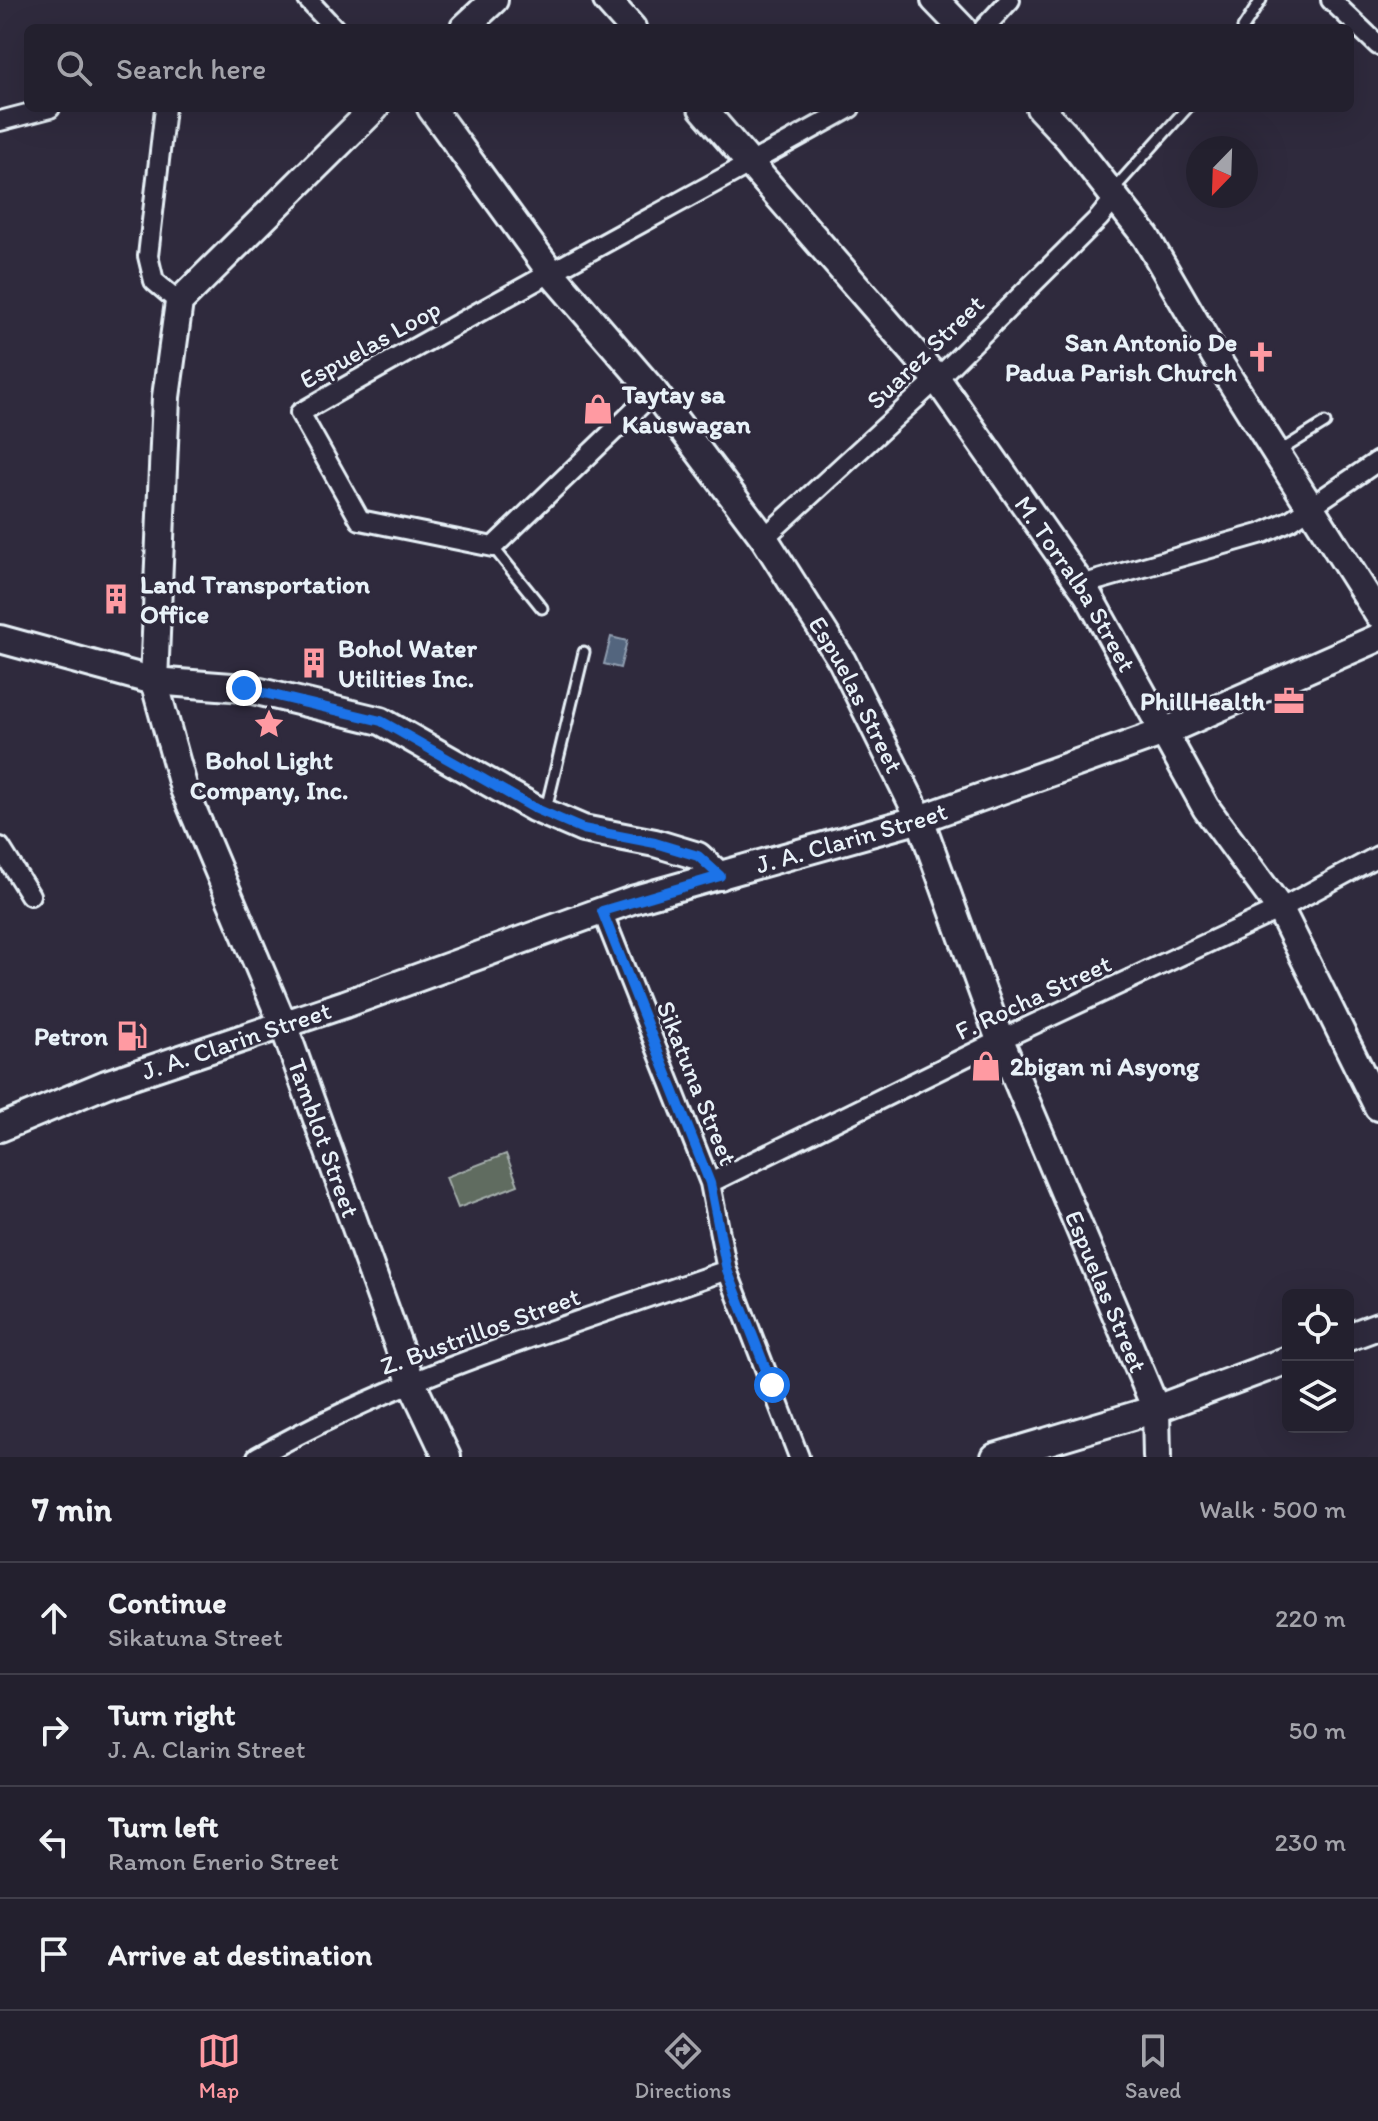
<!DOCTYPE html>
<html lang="en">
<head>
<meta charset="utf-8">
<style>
  :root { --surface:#23202e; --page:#2f2d3a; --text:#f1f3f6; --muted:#a3a3aa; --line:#403e4a; --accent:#ff9aa2 }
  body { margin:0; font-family:Itim,sans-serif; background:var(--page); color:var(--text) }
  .controls { position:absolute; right:24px; bottom:24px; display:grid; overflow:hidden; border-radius:12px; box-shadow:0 8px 32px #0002 }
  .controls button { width:72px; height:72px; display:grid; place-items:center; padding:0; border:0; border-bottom:2px solid var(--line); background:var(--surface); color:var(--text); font:40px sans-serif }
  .compass { position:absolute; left:1186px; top:136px; width:72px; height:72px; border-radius:50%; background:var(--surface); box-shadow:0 8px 32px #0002; rotate:203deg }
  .stop { position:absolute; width:24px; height:24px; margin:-18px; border:6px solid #1a73e8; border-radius:50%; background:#fff }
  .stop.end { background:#1a73e8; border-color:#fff; box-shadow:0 2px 8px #0008 }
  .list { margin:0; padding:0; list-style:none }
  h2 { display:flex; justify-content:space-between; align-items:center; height:104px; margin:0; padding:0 32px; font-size:34px }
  h2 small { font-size:26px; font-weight:400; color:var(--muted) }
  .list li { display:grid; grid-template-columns:52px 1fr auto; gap:24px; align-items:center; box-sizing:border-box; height:112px; padding:0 32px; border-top:2px solid var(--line) }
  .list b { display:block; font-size:30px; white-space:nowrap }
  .list p { margin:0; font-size:26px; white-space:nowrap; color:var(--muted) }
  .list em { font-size:26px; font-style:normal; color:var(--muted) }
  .icon { flex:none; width:44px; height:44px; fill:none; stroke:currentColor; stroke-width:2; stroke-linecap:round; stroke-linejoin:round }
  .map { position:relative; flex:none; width:1378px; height:1457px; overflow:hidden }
  .search { position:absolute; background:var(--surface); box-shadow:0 8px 32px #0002; left:24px; right:24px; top:24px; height:88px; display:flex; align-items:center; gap:20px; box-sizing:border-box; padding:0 28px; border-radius:12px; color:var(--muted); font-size:30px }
  .sheet { height:552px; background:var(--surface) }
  nav { display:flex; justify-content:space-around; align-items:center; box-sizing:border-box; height:112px; border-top:2px solid var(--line); background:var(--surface); font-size:22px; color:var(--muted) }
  nav a { display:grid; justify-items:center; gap:4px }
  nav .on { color:var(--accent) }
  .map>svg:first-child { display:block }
  .green { fill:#616c61; stroke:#a4aeac; stroke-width:2 }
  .water { fill:#53657e; stroke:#8f9daf; stroke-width:2 }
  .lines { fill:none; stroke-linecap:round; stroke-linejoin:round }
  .lane-casing { stroke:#e8f1f8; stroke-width:15 }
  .street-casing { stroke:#e8f1f8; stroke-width:24 }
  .secondary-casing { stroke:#e8f1f8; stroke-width:32 }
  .lane { stroke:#2f2a3d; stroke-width:9 }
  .street { stroke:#2f2a3d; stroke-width:18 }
  .secondary { stroke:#2f2a3d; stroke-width:26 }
  .route { stroke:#1a73e8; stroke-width:10 }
  .labels { text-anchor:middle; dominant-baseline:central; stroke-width:6; stroke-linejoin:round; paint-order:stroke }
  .poi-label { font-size:26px; font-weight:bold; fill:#e8f1f8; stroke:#2f2a3d; text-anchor:start }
  .street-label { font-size:26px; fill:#e8f1f8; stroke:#2f2a3d }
</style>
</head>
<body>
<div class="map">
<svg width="1378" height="1457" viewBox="0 0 1378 1457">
  <rect width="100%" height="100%" fill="#2f2a3d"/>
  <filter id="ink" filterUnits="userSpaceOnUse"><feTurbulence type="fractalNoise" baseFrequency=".0125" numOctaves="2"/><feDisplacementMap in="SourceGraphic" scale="16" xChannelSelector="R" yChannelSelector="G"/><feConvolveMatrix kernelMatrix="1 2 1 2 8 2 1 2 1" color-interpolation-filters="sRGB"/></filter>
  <g filter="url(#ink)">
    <path class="green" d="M506 1154 518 1185 458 1208 446 1177Z"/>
    <path class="water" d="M611 637 627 641 620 668 604 664Z"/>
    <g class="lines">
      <g class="lane-casing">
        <path id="lane" d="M1243 28 1261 0
          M1114 189 1187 108
          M1280 451 1325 423
          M493 547 542 608
          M546 809 584 652"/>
      </g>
      <g class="street-casing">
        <path id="street" d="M308 0 334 28
          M1331 0 1378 45
          M984 28 1010 0
          M165 108 148 256 154 281 179 302
          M0 121 50 108
          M654 392 493 547 360 520 300 413C482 308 667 210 850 108
          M764 538 937 379 1099 218 1116 197
          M1081 585 1263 533 1291 520 1378 461
          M0 847 30 895
          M602 911 710 1183 727 1270 799 1457
          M710 1183 1000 1040 1280 909 1378 856
          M257 1457C404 1373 568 1326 727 1270"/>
      </g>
      <g class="secondary-casing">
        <g id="secondary">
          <path d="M607 0 632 28"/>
          <path d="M935 0 962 28"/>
          <path d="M464 28 494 0"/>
          <path id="s1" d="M375 108 179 302 166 397 154 681 184 789 283 1024 411 1381 447 1457"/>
          <path id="s2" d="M431 108 552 274 654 392 764 538 842 661 920 819 1000 1040 1156 1409 1157 1457"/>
          <path id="s3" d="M702 108 937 379 1088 595 1206 808 1280 909 1378 1107"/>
          <path d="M1040 108 1069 139 1146 237 1215 356 1378 614"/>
          <path d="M0 639 154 681 244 688 381 721 534 808 583 829 655 843 698 856 720 876"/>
          <path id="s4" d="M0 1128 106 1084 345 1004 632 900 920 819 1164 732 1378 638"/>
          <path d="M1348 1337 1378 1326"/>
          <path d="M995 1457 1156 1409 1288 1360"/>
        </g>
      </g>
      <use href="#lane" class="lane"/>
      <use href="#street" class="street"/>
      <use href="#secondary" class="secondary"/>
    </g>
  </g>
  <g class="lines" filter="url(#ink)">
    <path class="route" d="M244 688 381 721 534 808 583 829 655 843 698 856 720 876 602 911 710 1183 727 1270 772 1385"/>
  </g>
  <defs>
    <g id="church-bare" transform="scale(2.4)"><path d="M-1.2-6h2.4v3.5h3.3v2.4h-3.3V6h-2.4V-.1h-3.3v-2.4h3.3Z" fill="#ff9aa2" stroke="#2f2a3d" stroke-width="2.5" paint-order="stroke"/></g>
    <g id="shop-bare" transform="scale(2.4)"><path d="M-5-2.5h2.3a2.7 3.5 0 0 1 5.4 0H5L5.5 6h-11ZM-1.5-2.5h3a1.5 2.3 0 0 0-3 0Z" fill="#ff9aa2" stroke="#2f2a3d" stroke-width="2.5" paint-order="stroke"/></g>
    <g id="building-bare" transform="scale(2.4)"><path d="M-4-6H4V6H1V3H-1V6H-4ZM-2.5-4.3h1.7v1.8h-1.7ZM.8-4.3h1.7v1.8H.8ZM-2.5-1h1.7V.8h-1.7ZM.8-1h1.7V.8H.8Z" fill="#ff9aa2" stroke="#2f2a3d" stroke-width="2.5" paint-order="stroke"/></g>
    <g id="office-bare" transform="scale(2.4)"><path d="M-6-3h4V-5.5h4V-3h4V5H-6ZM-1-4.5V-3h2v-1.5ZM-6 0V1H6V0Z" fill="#ff9aa2" stroke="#2f2a3d" stroke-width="2.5" paint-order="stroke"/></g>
    <g id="sight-bare" transform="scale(2.4)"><path d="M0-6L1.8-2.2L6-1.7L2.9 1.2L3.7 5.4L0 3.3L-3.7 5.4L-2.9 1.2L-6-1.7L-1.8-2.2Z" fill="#ff9aa2" stroke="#2f2a3d" stroke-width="2.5" paint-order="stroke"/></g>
    <g id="fuel-bare" transform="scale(2.4)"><path d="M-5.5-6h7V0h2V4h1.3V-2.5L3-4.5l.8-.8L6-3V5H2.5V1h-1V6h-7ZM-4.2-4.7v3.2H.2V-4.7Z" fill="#ff9aa2" stroke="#2f2a3d" stroke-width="2.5" paint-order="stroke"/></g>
  </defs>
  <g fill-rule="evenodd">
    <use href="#church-bare" x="1261" y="357"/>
    <use href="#shop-bare" x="598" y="409"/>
    <use href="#building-bare" x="116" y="599"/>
    <use href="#building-bare" x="314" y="663"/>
    <use href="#office-bare" x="1289" y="701"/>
    <use href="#sight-bare" x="269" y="724"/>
    <use href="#fuel-bare" x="132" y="1036"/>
    <use href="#shop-bare" x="986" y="1066"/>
  </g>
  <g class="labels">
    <g class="poi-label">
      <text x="1237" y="342" text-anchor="end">San Antonio De<tspan x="1237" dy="30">Padua Parish Church</tspan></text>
      <text x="622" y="394">Taytay sa<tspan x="622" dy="30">Kauswagan</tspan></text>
      <text x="140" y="584">Land Transportation<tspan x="140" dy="30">Office</tspan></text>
      <text x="338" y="648">Bohol Water<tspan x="338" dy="30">Utilities Inc.</tspan></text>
      <text x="1265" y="701" text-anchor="end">PhillHealth</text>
      <text x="269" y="760" text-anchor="middle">Bohol Light<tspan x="269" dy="30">Company, Inc.</tspan></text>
      <text x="108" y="1036" text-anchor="end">Petron</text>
      <text x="1010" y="1066">2bigan ni Asyong</text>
    </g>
    <g class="street-label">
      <text transform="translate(370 344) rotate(-29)">Espuelas Loop</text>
      <text transform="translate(925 352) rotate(-44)">Suarez Street</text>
      <text stroke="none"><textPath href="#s3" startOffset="606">M. Torralba Street</textPath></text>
      <text stroke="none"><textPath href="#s2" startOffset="726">Espuelas Street</textPath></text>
      <text stroke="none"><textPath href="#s4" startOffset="900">J. A. Clarin Street</textPath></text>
      <text transform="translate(1033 997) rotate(-25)">F. Rocha Street</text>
      <text stroke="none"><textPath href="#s4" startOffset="252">J. A. Clarin Street</textPath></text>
      <text transform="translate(697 1083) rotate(68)">Sikatuna Street</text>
      <text stroke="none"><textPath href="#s1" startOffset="1144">Tamblot Street</textPath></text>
      <text stroke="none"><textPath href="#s2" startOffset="1374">Espuelas Street</textPath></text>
      <text transform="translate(480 1331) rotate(-20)">Z. Bustrillos Street</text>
    </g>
  </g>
</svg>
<div class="controls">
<button><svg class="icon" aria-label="locate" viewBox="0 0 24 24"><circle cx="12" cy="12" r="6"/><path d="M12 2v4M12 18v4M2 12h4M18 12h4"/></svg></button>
<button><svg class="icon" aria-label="layers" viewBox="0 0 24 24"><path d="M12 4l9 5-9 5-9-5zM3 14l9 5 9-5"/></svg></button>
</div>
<svg class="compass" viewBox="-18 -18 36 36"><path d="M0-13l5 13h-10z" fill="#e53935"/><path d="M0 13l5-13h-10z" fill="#a3a3aa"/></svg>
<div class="stop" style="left:772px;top:1385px"></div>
<div class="stop end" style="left:244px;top:688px"></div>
<div class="search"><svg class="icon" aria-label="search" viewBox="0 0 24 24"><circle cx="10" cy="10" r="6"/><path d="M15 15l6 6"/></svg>Search here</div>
</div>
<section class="sheet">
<h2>7 min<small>Walk · 500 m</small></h2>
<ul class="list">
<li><svg class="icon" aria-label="ahead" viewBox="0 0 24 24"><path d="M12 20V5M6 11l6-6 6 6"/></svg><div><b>Continue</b><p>Sikatuna Street</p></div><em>220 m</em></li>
<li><svg class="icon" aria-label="right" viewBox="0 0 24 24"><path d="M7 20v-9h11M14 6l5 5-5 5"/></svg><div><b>Turn right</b><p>J. A. Clarin Street</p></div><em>50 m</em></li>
<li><svg class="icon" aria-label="left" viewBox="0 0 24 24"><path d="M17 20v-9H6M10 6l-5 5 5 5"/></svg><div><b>Turn left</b><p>Ramon Enerio Street</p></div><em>230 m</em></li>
<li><svg class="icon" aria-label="arrive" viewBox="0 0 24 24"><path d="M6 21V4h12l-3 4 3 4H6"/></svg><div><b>Arrive at destination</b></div></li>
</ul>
</section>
<nav>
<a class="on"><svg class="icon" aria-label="map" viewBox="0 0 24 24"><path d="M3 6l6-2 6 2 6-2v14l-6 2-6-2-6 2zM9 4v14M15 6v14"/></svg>Map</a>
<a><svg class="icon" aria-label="directions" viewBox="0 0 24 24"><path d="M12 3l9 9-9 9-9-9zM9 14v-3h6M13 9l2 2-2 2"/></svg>Directions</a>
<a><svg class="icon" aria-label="saved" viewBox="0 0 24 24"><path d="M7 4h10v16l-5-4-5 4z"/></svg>Saved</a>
</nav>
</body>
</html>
